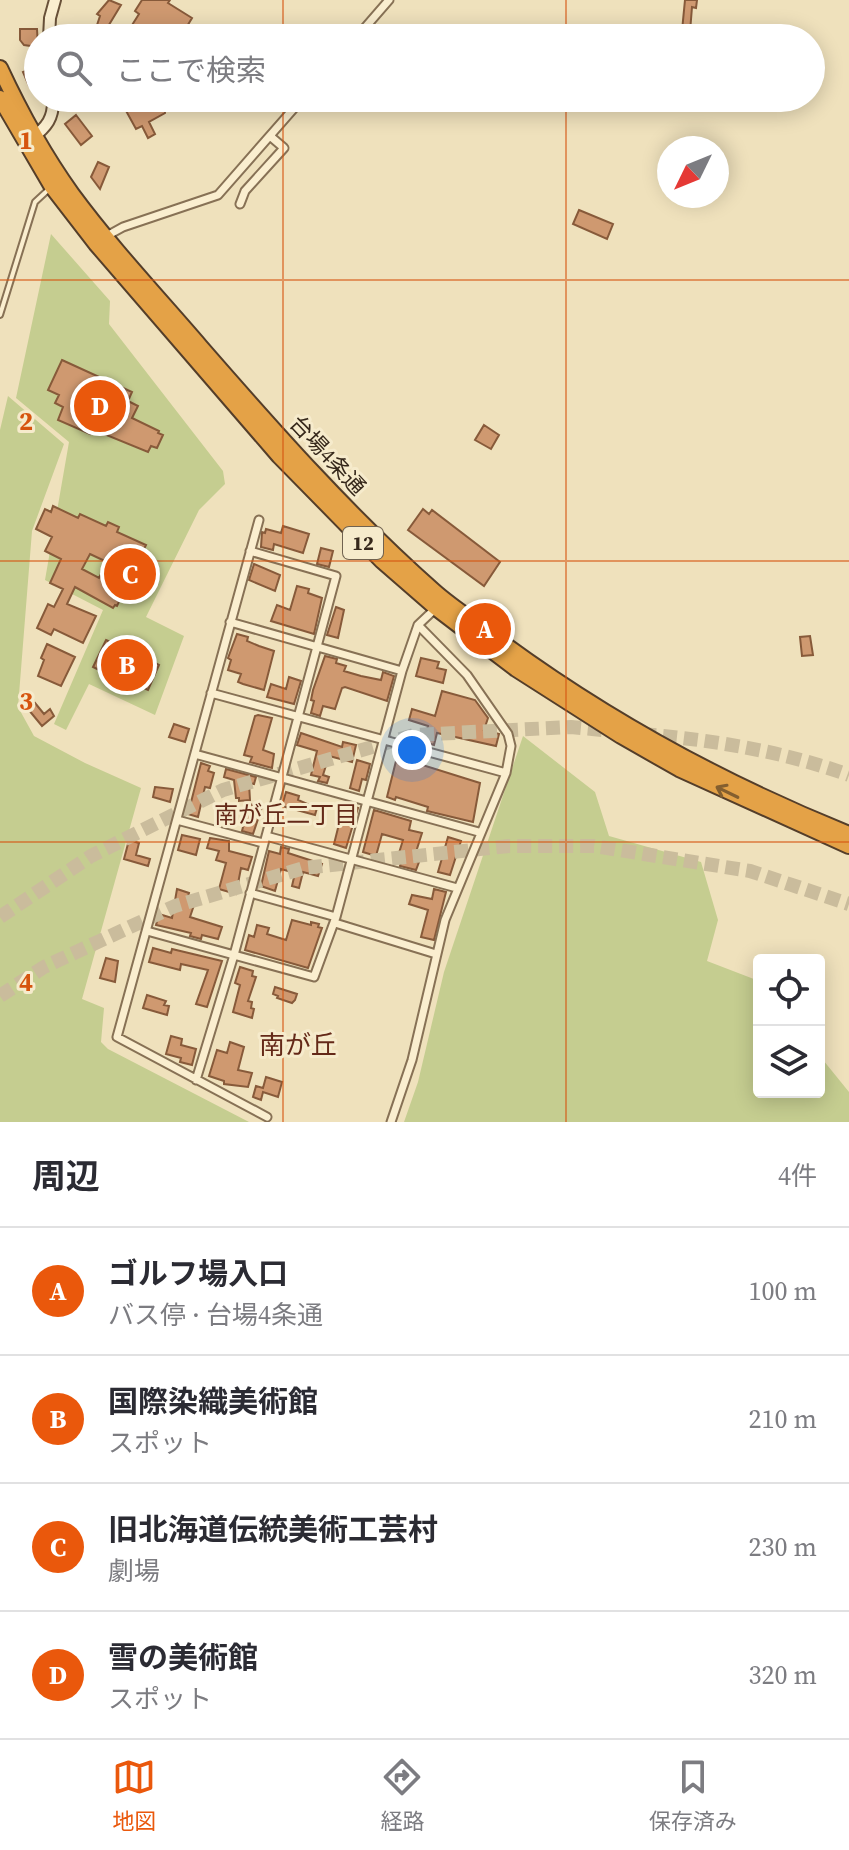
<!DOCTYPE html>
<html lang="ja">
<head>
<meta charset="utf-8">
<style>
  :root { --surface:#fff; --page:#f7f7f7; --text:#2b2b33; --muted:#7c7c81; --line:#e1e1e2; --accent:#ea580c }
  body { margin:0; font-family:"Source Serif 4","Noto Sans JP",serif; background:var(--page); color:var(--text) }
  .controls { position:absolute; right:24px; bottom:24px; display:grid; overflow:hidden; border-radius:8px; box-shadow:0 4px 20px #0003 }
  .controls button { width:72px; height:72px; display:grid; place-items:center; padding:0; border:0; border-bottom:2px solid var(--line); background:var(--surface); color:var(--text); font:40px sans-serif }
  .compass { position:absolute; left:657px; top:136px; width:72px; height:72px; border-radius:50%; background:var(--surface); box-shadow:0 4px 20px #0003; rotate:227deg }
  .you { position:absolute; left:412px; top:750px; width:28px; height:28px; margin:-20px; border:6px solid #fff; border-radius:50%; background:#1a73e8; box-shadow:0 0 0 12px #1a73e833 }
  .badge { display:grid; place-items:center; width:52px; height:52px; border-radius:50%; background:var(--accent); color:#fff; font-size:26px; font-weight:700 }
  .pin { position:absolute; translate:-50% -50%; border:4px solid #fff; box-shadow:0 2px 8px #0006 }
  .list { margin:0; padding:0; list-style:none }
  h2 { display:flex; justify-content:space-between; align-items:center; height:104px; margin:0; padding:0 32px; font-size:34px }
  h2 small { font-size:26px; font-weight:400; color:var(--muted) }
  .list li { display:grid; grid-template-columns:52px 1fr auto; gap:24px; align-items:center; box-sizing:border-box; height:128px; padding:0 32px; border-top:2px solid var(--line) }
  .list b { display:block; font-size:30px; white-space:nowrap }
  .list p { margin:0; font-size:26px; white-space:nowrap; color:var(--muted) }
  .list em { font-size:26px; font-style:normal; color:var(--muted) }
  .icon { flex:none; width:44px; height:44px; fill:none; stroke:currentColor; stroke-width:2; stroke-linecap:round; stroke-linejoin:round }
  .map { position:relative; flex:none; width:849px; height:1122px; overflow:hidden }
  .search { position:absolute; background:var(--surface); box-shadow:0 4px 20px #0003; left:24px; right:24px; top:24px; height:88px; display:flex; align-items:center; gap:20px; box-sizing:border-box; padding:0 28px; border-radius:44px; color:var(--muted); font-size:30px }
  .sheet { height:616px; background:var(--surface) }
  nav { display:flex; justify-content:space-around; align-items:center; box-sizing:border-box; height:112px; border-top:2px solid var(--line); background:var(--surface); font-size:22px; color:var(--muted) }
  nav a { display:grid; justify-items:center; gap:4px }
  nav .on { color:var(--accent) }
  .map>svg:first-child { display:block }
  .green { fill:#c5cd90 }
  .building { fill:#cf9970; stroke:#875a3a; stroke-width:2; fill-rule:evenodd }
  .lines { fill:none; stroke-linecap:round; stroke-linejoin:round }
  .highway-tunnel { stroke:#cabc9c; stroke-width:14; stroke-dasharray:14 7; stroke-linecap:butt }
  .lane-casing { stroke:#877155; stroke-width:8 }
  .street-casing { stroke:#877155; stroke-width:11 }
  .secondary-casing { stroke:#695139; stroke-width:14 }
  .highway-casing { stroke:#543e2a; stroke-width:18 }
  .lane { stroke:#faeecf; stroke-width:4 }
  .street { stroke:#faeecf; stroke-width:7 }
  .secondary { stroke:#faeecf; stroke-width:10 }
  .highway { stroke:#e4a247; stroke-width:14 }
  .oneway { stroke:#845f2f }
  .grid { fill:none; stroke:#d6540e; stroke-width:2; stroke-opacity:0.55 }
  .labels { text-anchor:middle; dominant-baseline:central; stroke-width:6; stroke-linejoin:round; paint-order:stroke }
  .shield { fill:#f6ebcc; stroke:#706250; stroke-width:2 }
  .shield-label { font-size:20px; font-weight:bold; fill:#36281b }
  .street-label { font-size:22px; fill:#36281b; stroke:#f6ebcc }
  .neighbourhood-label { font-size:24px; fill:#642918; stroke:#f6ebcc }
  .quarter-label { font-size:26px; fill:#642918; stroke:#f6ebcc }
  .grid-label { font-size:26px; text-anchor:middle; font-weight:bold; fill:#d6540e; stroke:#f6ebcc; stroke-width:6; stroke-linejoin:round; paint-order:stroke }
</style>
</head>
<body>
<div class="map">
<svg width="849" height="1122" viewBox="0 0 849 1122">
  <rect width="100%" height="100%" fill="#efe1bc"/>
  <path class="green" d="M51 234 110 301 109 324 223 471 225 484 199 510 146 617 184 636 155 715 89 684 66 730 54 724 103 610 45 580 69 442 16 398Z
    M8 396 64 444 32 531 18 707 34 736 85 763 141 788 82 999 104 1008 101 1042 108 1049 249 1122H0V430Z
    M523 736 595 792 609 836 701 862 718 920 707 961 759 981V1092H819V1055L849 1092V1122H404L418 1082 444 972Z"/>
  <path class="building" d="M109 0 121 5 101 38H88L97 25 100 16 97 14Z
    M142 0H170L168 3 192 18 180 38H127L129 34 127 33 139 14 135 11Z
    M685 0H697L696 8 692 7 690 32 682 31Z
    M20 29H37L38 47 24 45 20 40Z
    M38 66V83L29 86 23 72Z
    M119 98H179L164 106 165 113 149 122 155 134 148 138 142 126 136 129Z
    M76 115 92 136 81 145 65 124Z
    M98 162 109 167 100 189 91 177Z
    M579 210 613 224 607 239 573 224Z
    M62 360 132 392 128 401 138 406 132 418 159 431 158 433 163 435 157 448 151 446 148 452 92 429 90 434 58 420 63 407 55 403 59 395 48 390Z
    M484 425 499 435 491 449 475 440Z
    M53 506 78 518 80 514 106 526 108 522 119 527 117 532 146 545 137 563 134 561 121 588 125 589 117 606 115 605 113 608 75 587 67 604 96 616 83 643 54 629 51 635 37 628 48 604 54 607 63 589 50 583 61 559 45 551 52 537 36 529 45 509 51 512ZM90 554 107 562 99 578 82 569Z
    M423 509 429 514 432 510 500 562 484 586 408 530Z
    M283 526 309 534 303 553 274 544 273 550 261 547 262 532 265 533 266 529 281 533Z
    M321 548 333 551 329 567 317 564Z
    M254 564 280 575 275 591 249 580Z
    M297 586 309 589 308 593 322 598 314 634 271 621 277 605 290 610Z
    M336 607 344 610 338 638 327 635Z
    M237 634 248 637 247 641 259 646 274 651 264 690 243 684 238 682 241 674 228 670 231 660 228 658Z
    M810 636 813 655 802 656 800 637Z
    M106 640 129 651 132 646 146 653 144 657 159 665 148 690 128 681 130 676 108 666 105 673 93 667Z
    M47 644 75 657 61 686 38 676 44 660 41 658Z
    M325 656 337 659 336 663 346 666 344 671 361 676 381 680 383 672 394 676 387 701 345 687 342 688 335 709 323 706 320 716 311 713 314 701 311 700 313 690Z
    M421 658 439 662 437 668 446 670 443 683 416 676Z
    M289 677 301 681 294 704 267 697 271 684 286 689Z
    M442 691 475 700 488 718 484 730 499 734 496 746 437 733 434 745 424 742 428 726 409 720 412 709 435 716Z
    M35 703 44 714 50 709 54 716 42 726 28 709Z
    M258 715 272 718 263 750 274 754 272 768 250 762 252 757 244 755 255 716Z
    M174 724 189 729 185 742 169 737Z
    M301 733 342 747 343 742 356 745 352 762 329 756 323 775 329 777 327 783 318 781 320 777 311 775 317 751 297 745Z
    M397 757 480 783 473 822 427 811 428 807 396 797 395 800 387 797Z
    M357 760 370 764 366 780 362 779 359 791 350 788Z
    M201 763 210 766 208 771 214 773 210 788 205 787 198 817 188 814Z
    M226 769 256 777 254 784 249 783 250 800 239 801V798H236L234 780 224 777Z
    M155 787 173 789 170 802 153 797Z
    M286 792 299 796 298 800 317 808 315 815 282 806Z
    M249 804 262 807 253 834 242 831Z
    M344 804 358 808 346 848 334 844Z
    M374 810 411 821 409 830 422 833 416 852 418 853 416 862H419L416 870 400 866 403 854 399 853 403 840 382 834 376 856 363 852Z
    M182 835 200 839 196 855 178 850Z
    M448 837 461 841 450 875 438 872Z
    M210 838 229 841V851L252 857 248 870 241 868 236 894 219 889 226 863 216 860 219 851 207 848Z
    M129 840 139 843 136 855 150 859 148 866 124 859Z
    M281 847 289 849 288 853 322 864 318 876 303 872 299 888 292 886 295 873 281 869 275 891 261 886 269 851 280 854Z
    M177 889 189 893 188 897 196 899 190 917 222 927 218 939 202 935 201 939 190 936 191 933 156 925 159 914 172 918Z
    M434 889 446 892 434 940 421 937 428 910 409 904 412 895 432 899Z
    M292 920 311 925V922L319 924 318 927 322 928 308 968 245 950 249 935 254 937 257 925 269 928 267 934 286 940Z
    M153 948 171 953 172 949 222 961 207 1007 196 1004 208 970 181 964 180 970 149 962Z
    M106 958 118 961 115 982 100 978Z
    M240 967 253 971 252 976 256 977 248 1001 252 1002 251 1008 254 1009 252 1018 233 1012 240 985 235 983Z
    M275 987 297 994 295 1000 292 1003 277 998 278 996 273 994Z
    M147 995 166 1001 164 1005 169 1006 167 1015 143 1008Z
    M171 1036 182 1039 181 1045 196 1049 192 1065 180 1062 181 1058 166 1054Z
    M230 1042 244 1047 238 1070 252 1073 248 1087 224 1084V1081L209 1076 217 1050 227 1053Z
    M266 1077 282 1082 278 1097 263 1092 261 1100 253 1097 256 1086 263 1088Z"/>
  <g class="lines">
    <path class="highway-tunnel" d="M642 734C713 740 782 751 849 775
      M0 917 91 856 223 790 414 735 571 727 613 731
      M0 996 44 967 175 906 304 868 509 846H594L750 871 849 904"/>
    <g class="lane-casing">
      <path id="lane" d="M0 315 35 202 48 190"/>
    </g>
    <g class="street-casing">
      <path id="street" d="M356 38 389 0
        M240 204 245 191 284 148 270 136
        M103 238 123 227 218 195 303 98
        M259 520 117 1037 267 1117
        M230 622 402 671
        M211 693 506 773
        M195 754 479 832
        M177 820 263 843
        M266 836 457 888
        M250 893 336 917
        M335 923 436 954
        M147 931 314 977 336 917 402 671 418 625 436 608
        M196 1080 234 955 336 576 250 551
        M391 1122 412 1060 445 920 506 773 511 746 508 734 467 675 418 625"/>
    </g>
    <g class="secondary-casing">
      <path id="secondary" d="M49 38 50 18 55 0
        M31 139C47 127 54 118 53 98"/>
    </g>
    <g class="highway-casing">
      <path id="highway" d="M0 68C20 111 44 155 72 194 111 247 157 296 200 346 274 431 349 516 434 591 453 608 476 622 496 638 604 718 725 784 849 834
        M0 98 52 187 96 244 279 456 382 561 436 608 516 669 621 736 679 769 849 846"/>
    </g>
    <use href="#lane" class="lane"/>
    <use href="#street" class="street"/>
    <use href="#secondary" class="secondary"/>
    <use href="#highway" class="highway"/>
  </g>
  <defs><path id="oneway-shaft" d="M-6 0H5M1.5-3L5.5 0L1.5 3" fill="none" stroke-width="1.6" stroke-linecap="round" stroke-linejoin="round" transform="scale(2)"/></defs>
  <use class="oneway" href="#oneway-shaft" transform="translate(727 792) rotate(-154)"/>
  <path class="grid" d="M283 0V38M566 0V38M283 98V1122M566 98V1122M0 280H849M0 561H849M0 842H849"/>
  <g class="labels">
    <rect class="shield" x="343" y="527" width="40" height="32" rx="6"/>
    <g class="shield-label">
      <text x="363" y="543">12</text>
    </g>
    <g class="street-label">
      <text transform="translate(328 455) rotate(47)">台場4条通</text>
    </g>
    <g class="neighbourhood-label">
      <text x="286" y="814">南が丘二丁目</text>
    </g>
    <g class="quarter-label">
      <text x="298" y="1045">南が丘</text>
    </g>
  </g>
  <g class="grid-label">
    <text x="26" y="149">1</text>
    <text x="26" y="430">2</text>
    <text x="26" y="710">3</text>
    <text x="26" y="991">4</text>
  </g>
</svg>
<div class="controls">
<button><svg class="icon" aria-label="locate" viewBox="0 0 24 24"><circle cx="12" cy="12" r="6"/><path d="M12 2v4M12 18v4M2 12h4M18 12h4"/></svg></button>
<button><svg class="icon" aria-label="layers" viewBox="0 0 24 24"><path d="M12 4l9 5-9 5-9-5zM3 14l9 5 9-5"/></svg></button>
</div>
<svg class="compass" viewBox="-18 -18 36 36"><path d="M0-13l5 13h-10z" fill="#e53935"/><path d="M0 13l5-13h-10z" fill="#7c7c81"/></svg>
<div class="you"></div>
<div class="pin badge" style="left:485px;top:629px">A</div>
<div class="pin badge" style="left:127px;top:665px">B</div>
<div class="pin badge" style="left:130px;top:574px">C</div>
<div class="pin badge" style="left:100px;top:406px">D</div>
<div class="search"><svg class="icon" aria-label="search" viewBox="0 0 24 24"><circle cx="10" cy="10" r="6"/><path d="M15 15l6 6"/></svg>ここで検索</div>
</div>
<section class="sheet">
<h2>周辺<small>4件</small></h2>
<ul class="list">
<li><span class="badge">A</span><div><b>ゴルフ場入口</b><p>バス停 · 台場4条通</p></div><em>100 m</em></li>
<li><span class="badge">B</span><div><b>国際染織美術館</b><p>スポット</p></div><em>210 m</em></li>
<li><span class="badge">C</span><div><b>旧北海道伝統美術工芸村</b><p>劇場</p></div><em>230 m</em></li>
<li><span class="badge">D</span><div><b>雪の美術館</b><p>スポット</p></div><em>320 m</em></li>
</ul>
</section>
<nav>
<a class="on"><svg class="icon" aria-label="map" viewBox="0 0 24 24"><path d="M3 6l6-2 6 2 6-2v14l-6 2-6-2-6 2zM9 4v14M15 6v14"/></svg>地図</a>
<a><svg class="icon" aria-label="directions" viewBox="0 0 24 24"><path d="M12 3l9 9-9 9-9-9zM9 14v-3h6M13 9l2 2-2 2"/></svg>経路</a>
<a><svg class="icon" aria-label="saved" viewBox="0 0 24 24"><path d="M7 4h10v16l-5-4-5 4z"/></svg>保存済み</a>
</nav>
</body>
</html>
